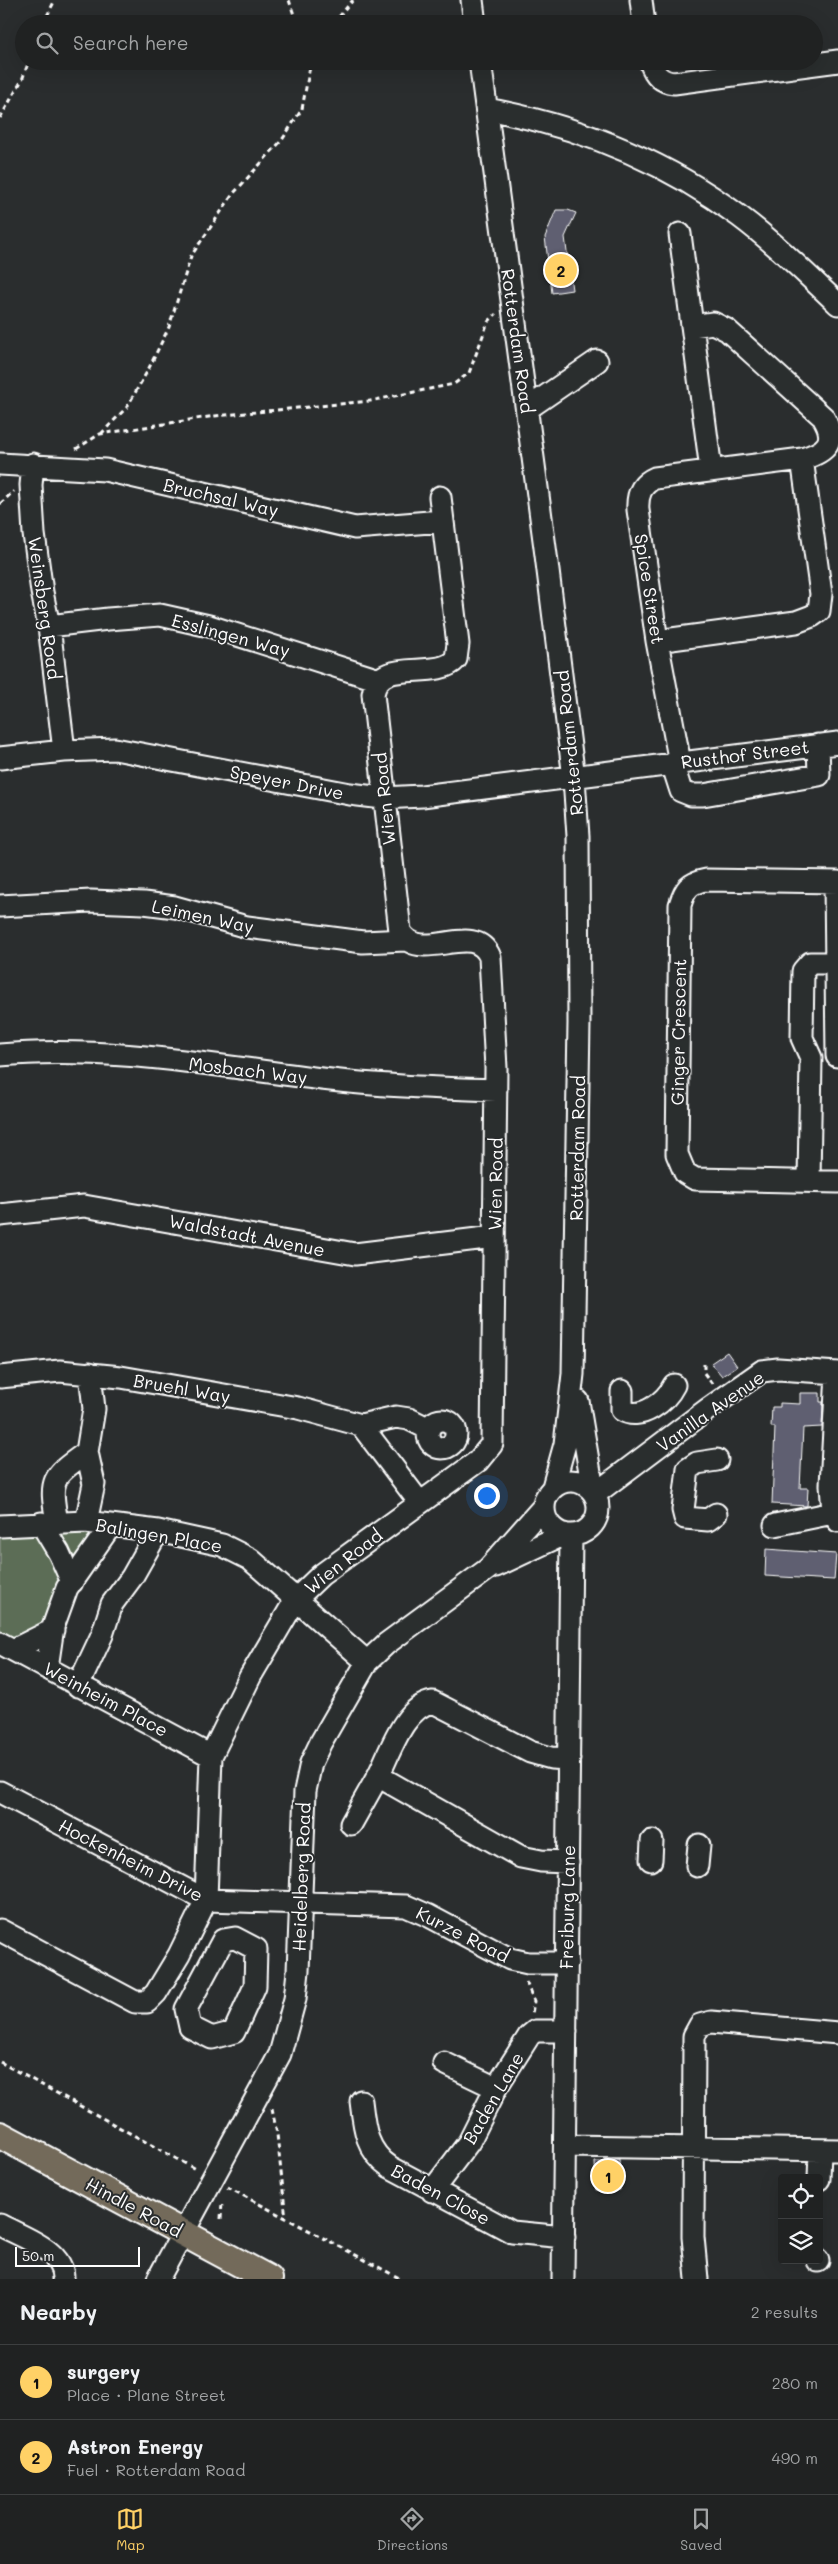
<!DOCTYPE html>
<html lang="en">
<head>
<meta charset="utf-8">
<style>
  :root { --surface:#202222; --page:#2d2f2f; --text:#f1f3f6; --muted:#a2a4a5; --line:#3d3f40; --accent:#ffd166 }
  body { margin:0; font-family:Mali,sans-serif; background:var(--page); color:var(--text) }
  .controls { position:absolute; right:15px; bottom:15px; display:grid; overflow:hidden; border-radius:5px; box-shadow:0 5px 20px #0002 }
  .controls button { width:45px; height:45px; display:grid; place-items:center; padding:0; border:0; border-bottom:1px solid var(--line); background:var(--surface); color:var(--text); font:25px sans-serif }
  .scale { position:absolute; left:15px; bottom:12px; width:125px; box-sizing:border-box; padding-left:5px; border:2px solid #fff; border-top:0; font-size:14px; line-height:18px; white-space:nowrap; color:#fff; -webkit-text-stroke:4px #2a2d2e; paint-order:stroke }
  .you { position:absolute; left:486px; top:1495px; width:18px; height:18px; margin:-12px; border:4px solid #fff; border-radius:50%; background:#1a73e8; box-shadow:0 0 0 8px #1a73e833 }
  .badge { display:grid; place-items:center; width:32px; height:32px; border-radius:50%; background:var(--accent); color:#111; font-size:16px; font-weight:700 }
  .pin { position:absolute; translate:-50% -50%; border:2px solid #fff; box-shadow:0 1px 5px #0006 }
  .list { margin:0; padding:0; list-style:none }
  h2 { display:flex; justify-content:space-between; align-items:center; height:65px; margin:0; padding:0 20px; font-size:21px }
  h2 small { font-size:16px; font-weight:400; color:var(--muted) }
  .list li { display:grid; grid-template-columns:32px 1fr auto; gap:15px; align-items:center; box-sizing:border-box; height:75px; padding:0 20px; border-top:1px solid var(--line) }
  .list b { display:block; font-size:19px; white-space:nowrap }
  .list p { margin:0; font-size:16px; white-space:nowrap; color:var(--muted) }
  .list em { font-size:16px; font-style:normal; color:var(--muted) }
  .icon { flex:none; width:28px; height:28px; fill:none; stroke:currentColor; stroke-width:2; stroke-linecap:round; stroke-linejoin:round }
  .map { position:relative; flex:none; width:838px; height:2279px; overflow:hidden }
  .search { position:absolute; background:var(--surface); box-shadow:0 5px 20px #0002; left:15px; right:15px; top:15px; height:55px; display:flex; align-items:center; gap:12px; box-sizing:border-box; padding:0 18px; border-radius:28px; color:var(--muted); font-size:19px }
  .sheet { height:215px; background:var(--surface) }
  nav { display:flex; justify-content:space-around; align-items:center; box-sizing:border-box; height:70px; border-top:1px solid var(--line); background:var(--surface); font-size:14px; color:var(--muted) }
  nav a { display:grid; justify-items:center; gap:2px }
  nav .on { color:var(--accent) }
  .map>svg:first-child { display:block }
  .green { fill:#5b6d56; stroke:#adb6aa }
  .building { fill:#5f5f71; stroke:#fff }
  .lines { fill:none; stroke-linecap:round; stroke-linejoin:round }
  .minor-casing { stroke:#fff; stroke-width:25 }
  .major-casing { stroke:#fff; stroke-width:30 }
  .path { stroke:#fff; stroke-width:3; stroke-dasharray:5 4; stroke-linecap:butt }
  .minor { stroke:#2a2d2e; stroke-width:21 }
  .major { stroke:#736b5a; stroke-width:26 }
  .labels { text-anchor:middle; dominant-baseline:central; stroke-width:4; stroke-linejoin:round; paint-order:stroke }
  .street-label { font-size:18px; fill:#fff; stroke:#2a2d2e }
</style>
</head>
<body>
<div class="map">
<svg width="838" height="2279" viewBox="0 0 838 2279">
  <rect width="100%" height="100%" fill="#2a2d2e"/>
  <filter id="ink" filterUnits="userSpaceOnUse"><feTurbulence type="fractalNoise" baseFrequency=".02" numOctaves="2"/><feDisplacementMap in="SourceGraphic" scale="10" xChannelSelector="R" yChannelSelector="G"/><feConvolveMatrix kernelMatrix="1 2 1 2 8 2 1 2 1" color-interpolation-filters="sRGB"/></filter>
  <g filter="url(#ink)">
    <path class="green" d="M86 1529 91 1535 75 1561 69 1559 59 1537 62 1532Z
      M0 1530C45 1535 39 1533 62 1571L48 1622 19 1642 0 1635Z"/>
    <path class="building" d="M556 210H568L576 213 565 237 572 290 552 293 545 237Z
      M727 1352 737 1366 722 1376 711 1363Z
      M800 1393H820V1402H823L822 1427 803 1428 800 1488H808L807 1506 772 1504 775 1427H771L772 1407H780V1403L800 1404Z
      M766 1549 836 1554 834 1580 765 1576Z
      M606 2159H619L620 2190H596L595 2162H606Z"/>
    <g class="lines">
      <g class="minor-casing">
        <path id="minor" d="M472 0 475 24
          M641 0 644 24
          M480 61 546 555 574 778 578 836 579 1023 573 1374 565 1444 553 1487
          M650 61C654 74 660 82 674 83L838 61
          M487 109C578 126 664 160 739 216 774 242 806 274 838 304
          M680 234 711 470
          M527 409 597 361
          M0 464 105 470 355 528 442 521
          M33 464 31 485 34 534 42 592 49 626 64 751
          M49 626 108 619 160 615 209 626 379 680
          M657 641 796 622 812 616 819 611 821 594 802 459
          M0 758 64 751 115 749 350 794 383 798 422 796 838 743
          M672 763 681 791 691 795H703L819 775 818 745
          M680 763 657 641 638 510C637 495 641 484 655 478L802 459C826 452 838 442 823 417L727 330 713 323 692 326
          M835 882 837 1056
          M838 882 706 880C689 883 685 889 680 905L677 1154 685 1173 695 1179 838 1182
          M0 906 91 901 144 903 175 907 247 927 363 942 405 940
          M0 1055C104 1045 218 1066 322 1079 380 1086 438 1088 496 1090
          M809 1181 811 1058 802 1038 803 971 810 963H836
          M0 1215 84 1206 355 1254 494 1237
          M837 1373 831 1485 833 1513 838 1521
          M0 1377 60 1371 121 1377 298 1408 361 1425 396 1417 409 1419 429 1429
          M622 1391V1410C641 1422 666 1401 674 1385
          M578 1401 593 1490
          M428 1434a14 14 0 1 1 28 0a14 14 0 1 1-28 0Z
          M361 1425 420 1503
          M544 1508a27 27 0 1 1 54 0a27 27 0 1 1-54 0Z
          M595 1494 708 1409 762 1371 778 1369 838 1373
          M716 1514 708 1520 685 1518 683 1510 688 1469 697 1463 717 1460
          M57 1522C49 1478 52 1477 87 1452
          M86 1522 94 1484 87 1452 94 1409 90 1373
          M41 1523 59 1553 72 1582
          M775 1525 833 1513
          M0 1526 86 1522 158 1531 222 1545 250 1559 367 1662
          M496 1566 564 1534
          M0 1643 211 1756
          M13 1650 53 1630
          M47 1668 53 1627 67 1588 111 1525
          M78 1686 102 1635 112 1604 132 1577 158 1531
          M0 1792 206 1900 406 1906 429 1916 510 1959 528 1963H567
          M351 1824 378 1776
          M651 1860 652 1841
          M568 1862 541 1861 521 1857 378 1776C390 1753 404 1706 433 1702L530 1752 551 1758 569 1759
          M697 1866 699 1845
          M0 1930 135 2002H147L156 1993 179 1955 206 1900 211 1756 250 1677 296 1599 321 1575 478 1461 492 1444 496 1068 490 957C474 918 419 967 400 931L373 694C379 655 436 682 456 659L458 644 440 497
          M235 1938 256 1949 255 1986 234 2032 212 2038 190 2027 186 2009 223 1940Z
          M444 2063 496 2088
          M361 2101C364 2127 366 2151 390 2167L512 2232 564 2237
          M565 2146 838 2150
          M819 2179 820 2150
          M432 2191 469 2142 496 2088 529 2036 535 2031H566
          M0 2225C22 2237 64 2250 63 2279
          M818 2261V2260
          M158 2279 280 2054 295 1999 298 1971 305 1791 311 1763 321 1742 367 1662 386 1644 488 1569 544 1506
          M563 2279 571 1535
          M697 2279 693 2237 694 2036 700 2025 711 2022 838 2033"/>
      </g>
      <g class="major-casing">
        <path id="major" d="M0 2135 269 2279"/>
      </g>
      <path class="path" d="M289 0 297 24
        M43 24 55 0
        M333 24 353 0
        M0 118 22 80 29 61
        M101 434 127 407 148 370 169 327 191 256 233 194 282 140 302 109 311 61
        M76 449 100 434 215 416 370 401 454 384 469 373 488 322 496 314
        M0 504 14 491
        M704 1364V1373L713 1385
        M526 1982 534 2001 532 2014
        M0 2062 197 2170
        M272 2109 277 2134 286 2219
        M227 2187 401 2279
        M221 2219 222 2202"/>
      <use href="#minor" class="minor"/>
      <use href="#major" class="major"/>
    </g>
  </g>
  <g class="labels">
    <g class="street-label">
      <text transform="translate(518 341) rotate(82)">Rotterdam Road</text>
      <text transform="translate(221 497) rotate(13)">Bruchsal Way</text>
      <text transform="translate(650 589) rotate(81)">Spice Street</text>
      <text transform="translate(45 608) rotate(82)">Weinsberg Road</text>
      <text transform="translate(231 635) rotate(15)">Esslingen Way</text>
      <text transform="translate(569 743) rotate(-96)">Rotterdam Road</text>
      <text transform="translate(745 754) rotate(-7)">Rusthof Street</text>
      <text transform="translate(287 782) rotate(11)">Speyer Drive</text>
      <text transform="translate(384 799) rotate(-96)">Wien Road</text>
      <text transform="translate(203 916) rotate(12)">Leimen Way</text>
      <text transform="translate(678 1032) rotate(-89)">Ginger Crescent</text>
      <text transform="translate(248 1070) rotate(7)">Mosbach Way</text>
      <text transform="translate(577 1148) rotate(-89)">Rotterdam Road</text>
      <text transform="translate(495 1184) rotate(-89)">Wien Road</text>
      <text transform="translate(247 1235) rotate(11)">Waldstadt Avenue</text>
      <text transform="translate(182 1388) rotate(10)">Bruehl Way</text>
      <text transform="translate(710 1411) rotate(-35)">Vanilla Avenue</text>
      <text transform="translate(159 1535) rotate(10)">Balingen Place</text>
      <text transform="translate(343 1561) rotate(-38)">Wien Road</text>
      <text transform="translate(106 1699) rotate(28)">Weinheim Place</text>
      <text transform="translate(131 1860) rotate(27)">Hockenheim Drive</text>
      <text transform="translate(301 1877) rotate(-88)">Heidelberg Road</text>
      <text transform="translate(567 1907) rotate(-89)">Freiburg Lane</text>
      <text transform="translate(463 1934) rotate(27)">Kurze Road</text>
      <text transform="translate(493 2098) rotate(-60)">Baden Lane</text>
      <text transform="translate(441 2194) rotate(28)">Baden Close</text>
      <text transform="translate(134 2207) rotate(28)">Hindle Road</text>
    </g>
  </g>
</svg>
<div class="controls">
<button><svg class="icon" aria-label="locate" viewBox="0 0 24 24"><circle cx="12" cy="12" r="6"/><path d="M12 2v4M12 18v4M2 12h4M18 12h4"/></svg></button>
<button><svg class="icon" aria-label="layers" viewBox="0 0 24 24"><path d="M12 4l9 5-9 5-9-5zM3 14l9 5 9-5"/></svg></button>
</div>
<div class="scale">50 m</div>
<div class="you"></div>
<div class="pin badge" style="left:608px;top:2176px">1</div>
<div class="pin badge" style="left:561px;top:270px">2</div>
<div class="search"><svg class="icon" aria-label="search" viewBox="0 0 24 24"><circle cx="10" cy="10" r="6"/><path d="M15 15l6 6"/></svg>Search here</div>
</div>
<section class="sheet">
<h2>Nearby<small>2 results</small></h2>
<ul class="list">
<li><span class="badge">1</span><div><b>surgery</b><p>Place · Plane Street</p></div><em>280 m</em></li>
<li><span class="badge">2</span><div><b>Astron Energy</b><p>Fuel · Rotterdam Road</p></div><em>490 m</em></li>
</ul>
</section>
<nav>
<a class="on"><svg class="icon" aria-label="map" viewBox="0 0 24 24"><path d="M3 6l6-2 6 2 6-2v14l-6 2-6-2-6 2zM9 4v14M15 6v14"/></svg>Map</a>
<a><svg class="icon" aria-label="directions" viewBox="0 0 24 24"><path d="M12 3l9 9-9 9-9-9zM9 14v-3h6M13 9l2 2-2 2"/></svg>Directions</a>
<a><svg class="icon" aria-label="saved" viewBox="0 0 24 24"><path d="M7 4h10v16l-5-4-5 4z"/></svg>Saved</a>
</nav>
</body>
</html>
